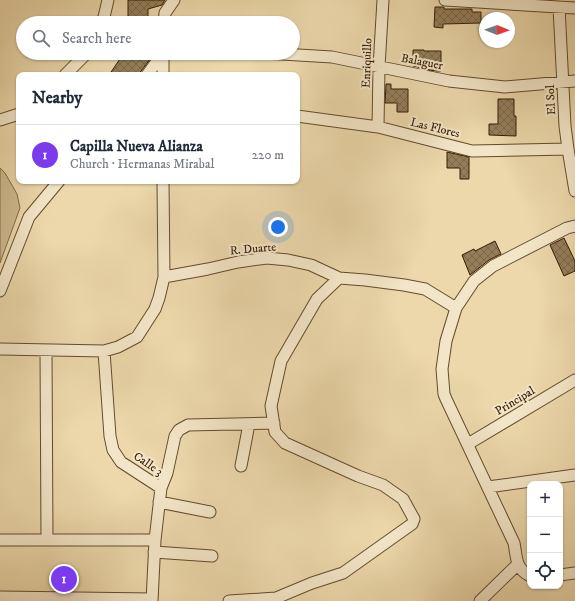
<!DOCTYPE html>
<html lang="en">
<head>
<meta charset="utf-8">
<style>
  :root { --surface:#fff; --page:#f6f6f7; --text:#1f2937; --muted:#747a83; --line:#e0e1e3; --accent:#7c3aed }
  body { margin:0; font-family:"IM FELL DW Pica",serif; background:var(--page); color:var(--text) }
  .controls { position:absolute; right:12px; bottom:12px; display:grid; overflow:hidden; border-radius:8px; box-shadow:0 1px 3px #0004 }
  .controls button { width:36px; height:36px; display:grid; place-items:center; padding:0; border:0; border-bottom:1px solid var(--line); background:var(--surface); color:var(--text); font:20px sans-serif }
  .compass { position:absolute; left:479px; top:12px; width:36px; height:36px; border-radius:50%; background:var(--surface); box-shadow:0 1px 3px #0004; rotate:91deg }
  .you { position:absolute; left:278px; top:227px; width:14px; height:14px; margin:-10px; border:3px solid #fff; border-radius:50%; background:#1a73e8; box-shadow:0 0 0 6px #1a73e833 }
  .badge { display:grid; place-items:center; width:26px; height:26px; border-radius:50%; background:var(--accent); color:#fff; font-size:13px; font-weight:700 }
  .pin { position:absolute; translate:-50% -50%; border:2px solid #fff; box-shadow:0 1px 4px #0006 }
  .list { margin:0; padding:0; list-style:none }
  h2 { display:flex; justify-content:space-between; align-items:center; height:52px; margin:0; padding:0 16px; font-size:17px }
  h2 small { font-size:13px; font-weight:400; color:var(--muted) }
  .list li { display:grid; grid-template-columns:26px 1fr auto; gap:12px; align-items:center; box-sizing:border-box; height:60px; padding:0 16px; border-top:1px solid var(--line) }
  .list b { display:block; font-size:15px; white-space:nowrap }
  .list p { margin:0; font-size:13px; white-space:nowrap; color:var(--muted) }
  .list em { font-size:13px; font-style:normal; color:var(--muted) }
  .icon { flex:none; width:22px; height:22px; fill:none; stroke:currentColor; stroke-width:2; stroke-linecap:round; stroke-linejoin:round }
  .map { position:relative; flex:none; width:575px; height:601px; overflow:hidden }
  .search { position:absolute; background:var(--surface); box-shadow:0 1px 3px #0004; left:16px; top:16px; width:284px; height:44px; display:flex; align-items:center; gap:10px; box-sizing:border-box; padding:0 14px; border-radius:22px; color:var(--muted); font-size:15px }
  .panel { position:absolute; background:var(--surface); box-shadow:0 1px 3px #0004; left:16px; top:72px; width:284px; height:112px; border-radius:8px }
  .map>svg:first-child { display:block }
  .pitch { fill:#cdb88e; stroke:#806a48 }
  .building { fill:url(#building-cross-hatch); stroke:#341d02 }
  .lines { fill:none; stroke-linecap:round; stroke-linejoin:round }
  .minor-casing { stroke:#624c2c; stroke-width:13 }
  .minor { stroke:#f3e6c8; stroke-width:11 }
  .labels { text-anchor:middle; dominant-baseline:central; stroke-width:4; stroke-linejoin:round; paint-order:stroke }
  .street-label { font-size:12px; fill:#341d02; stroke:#f3e6c8 }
</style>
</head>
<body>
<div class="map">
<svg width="575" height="601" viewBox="0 0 575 601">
  <defs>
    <pattern id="building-cross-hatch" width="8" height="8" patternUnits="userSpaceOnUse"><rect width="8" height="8" fill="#947e5a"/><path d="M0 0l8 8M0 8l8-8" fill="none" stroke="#7a6748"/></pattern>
  </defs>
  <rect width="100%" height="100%" fill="#ecd8ab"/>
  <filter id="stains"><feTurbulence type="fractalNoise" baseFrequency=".005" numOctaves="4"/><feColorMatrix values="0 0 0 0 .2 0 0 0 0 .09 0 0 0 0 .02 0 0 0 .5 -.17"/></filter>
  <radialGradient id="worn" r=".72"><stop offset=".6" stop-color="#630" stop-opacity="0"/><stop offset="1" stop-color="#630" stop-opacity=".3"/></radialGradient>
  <path class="pitch" d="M0 168 5 173 17 194 20 208 0 263Z"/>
  <path class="building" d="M128 0H165L162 5 148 9V23H128Z
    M435 7H444V9H472V12H481V23L443 24V28L434 27Z
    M413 50H424V51H441V71H437L428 70V69L413 66Z
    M124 53H147L151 58 138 75H109Z
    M386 84H391V89H408V112H397V103H385Z
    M498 99H514V116H516V136L489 135V124H498Z
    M447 152 469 157V179H460V168H447Z
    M564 238 575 261V271L564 276 550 245Z
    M495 241 501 254 489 260 470 275 462 255 474 249 475 251Z
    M57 568 72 569V589H57Z"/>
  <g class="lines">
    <g class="minor-casing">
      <path id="minor" d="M445 0 575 8
        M559 7 565 126 568 149 575 191
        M101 23 104 17 108 0
        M164 23 165 13 174 0
        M163 53V75
        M265 53 332 57 449 81 505 87 575 81
        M65 75 87 53
        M147 75 163 53
        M297 116 378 127 472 151 568 149
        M0 120 19 114
        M378 127 379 67 383 0
        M164 277 208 269 238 262 267 258 288 260 311 265 339 278 365 280 404 285 425 289 456 308
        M0 291 29 217 59 181
        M0 349 104 351 118 347 137 337 155 309 159 298 164 277 163 181
        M46 350 47 539
        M104 351 110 436 113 450 121 462 161 488 155 540 152 601
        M468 444 575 380
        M241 466 249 424
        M488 487 575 475
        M161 488 167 473 175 436 179 430 188 425 274 423
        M159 502 210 512
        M0 540H155
        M154 552 212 556
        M560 575 575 573
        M530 576C515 568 517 558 514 543L446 399 444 394 442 369 446 341 456 308 474 281 493 266 567 228 575 226
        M0 597 152 599
        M229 601 276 598 312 583 343 573 412 524 414 519 403 499 383 485 358 476 285 443 275 432 271 406 281 361 317 299 339 278
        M480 601 518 564"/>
    </g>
    <use href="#minor" class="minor"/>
  </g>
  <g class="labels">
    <g class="street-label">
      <text transform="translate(422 62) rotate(11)">Balaguer</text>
      <text transform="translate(367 63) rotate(-88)">Enriquillo</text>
      <text transform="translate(551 100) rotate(-93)">El Sol</text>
      <text transform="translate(435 128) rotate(14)">Las Flores</text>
      <text transform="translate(253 249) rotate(-5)">R. Duarte</text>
      <text transform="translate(515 401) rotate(-31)">Principal</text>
      <text transform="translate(148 464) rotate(34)">Calle 3</text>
    </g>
  </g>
  <rect width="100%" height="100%" filter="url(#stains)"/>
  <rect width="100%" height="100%" fill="url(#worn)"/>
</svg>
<div class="controls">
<button>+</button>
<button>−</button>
<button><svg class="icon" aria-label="locate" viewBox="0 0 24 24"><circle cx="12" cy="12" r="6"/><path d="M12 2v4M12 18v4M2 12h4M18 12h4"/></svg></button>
</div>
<svg class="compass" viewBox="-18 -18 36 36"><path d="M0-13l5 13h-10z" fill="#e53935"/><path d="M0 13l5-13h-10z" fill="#747a83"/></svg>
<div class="you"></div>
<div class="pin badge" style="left:64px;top:579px">1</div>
<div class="search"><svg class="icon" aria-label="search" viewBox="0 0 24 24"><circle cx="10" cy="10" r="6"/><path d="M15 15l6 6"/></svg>Search here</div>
<section class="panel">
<h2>Nearby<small></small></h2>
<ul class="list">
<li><span class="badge">1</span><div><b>Capilla Nueva Alianza</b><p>Church · Hermanas Mirabal</p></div><em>220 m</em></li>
</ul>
</section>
</div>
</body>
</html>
